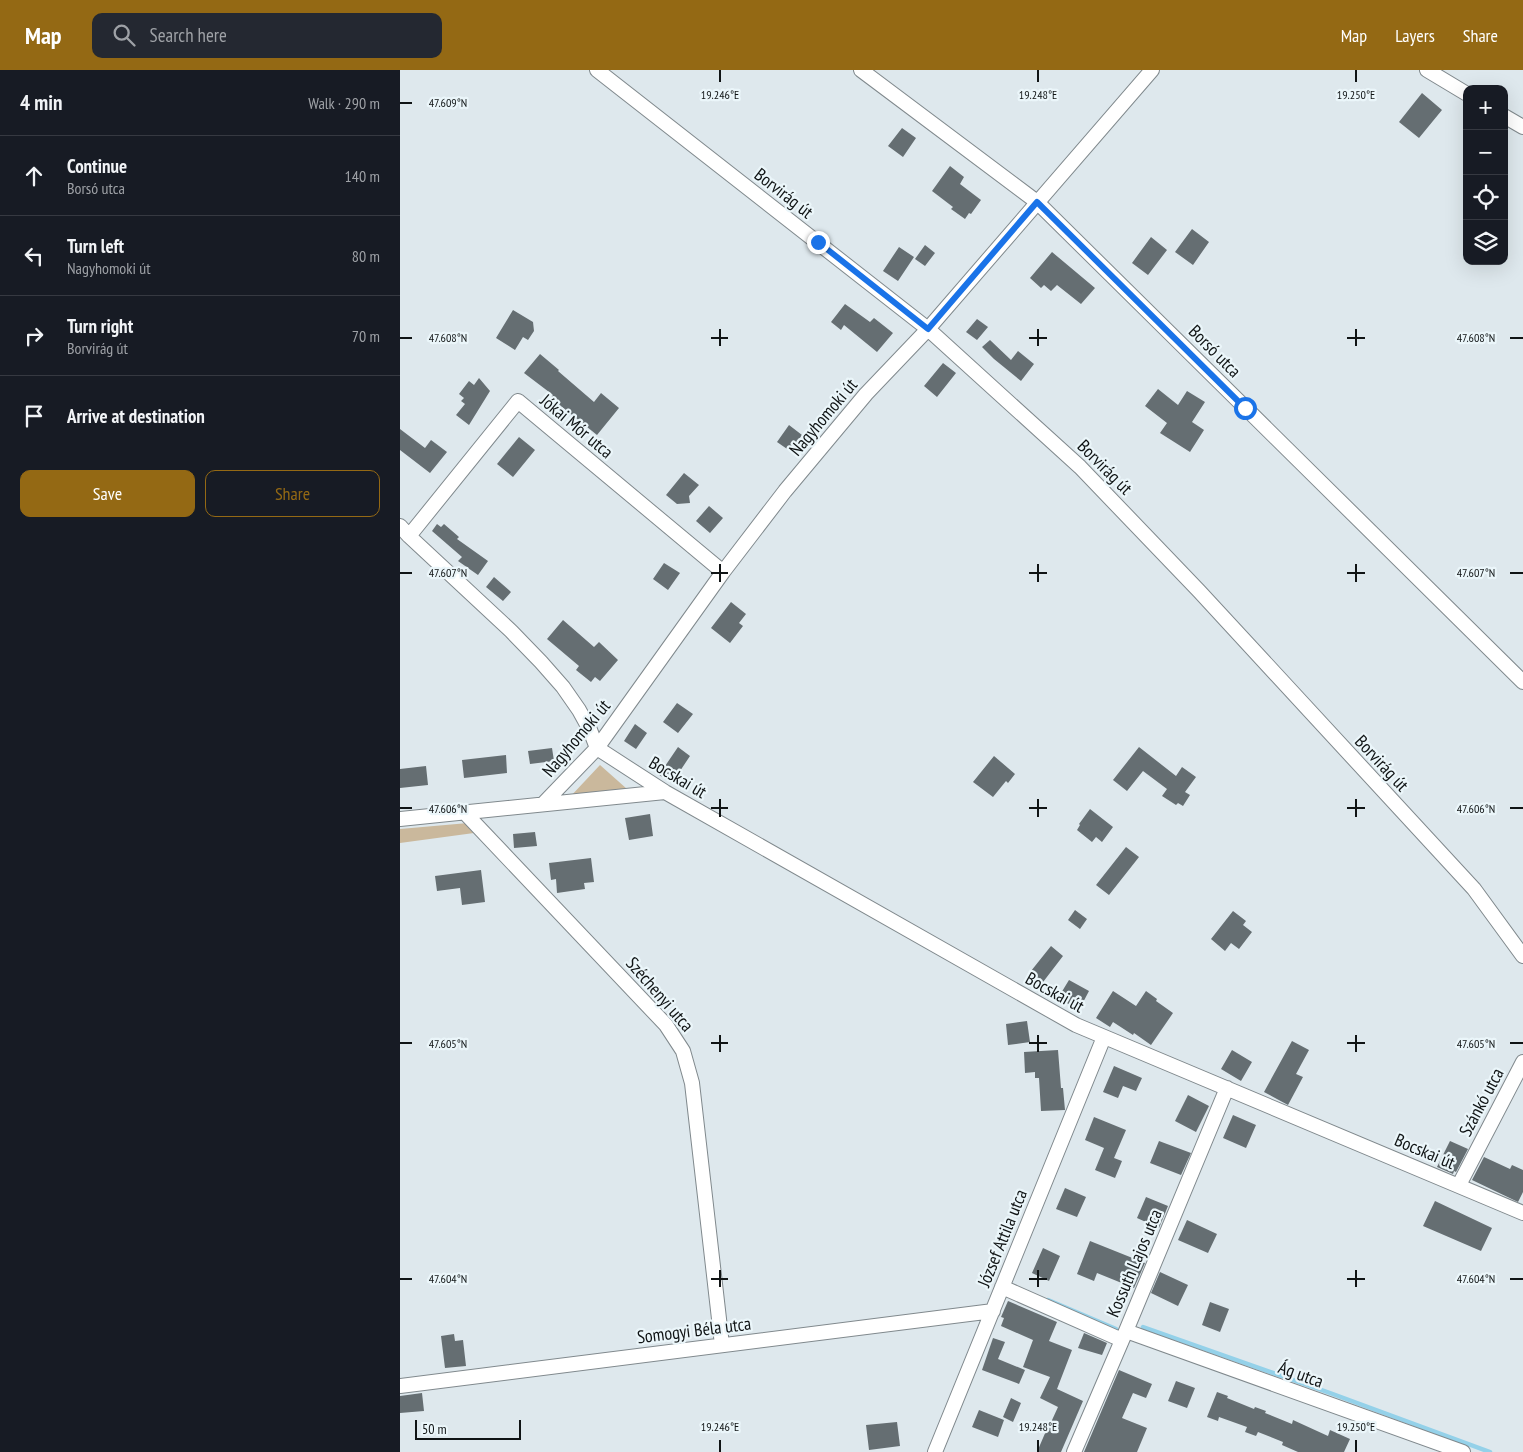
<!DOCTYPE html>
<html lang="en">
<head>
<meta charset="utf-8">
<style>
  :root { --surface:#171b24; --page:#242831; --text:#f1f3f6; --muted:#9ea1a6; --line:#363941; --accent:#946914 }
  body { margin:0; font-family:"PT Sans Narrow",sans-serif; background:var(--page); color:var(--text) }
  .controls { position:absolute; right:15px; top:15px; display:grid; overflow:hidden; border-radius:10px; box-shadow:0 5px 20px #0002 }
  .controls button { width:45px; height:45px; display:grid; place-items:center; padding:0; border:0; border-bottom:1px solid var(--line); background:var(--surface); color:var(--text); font:25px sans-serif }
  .scale { position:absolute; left:15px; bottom:12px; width:106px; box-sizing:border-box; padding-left:5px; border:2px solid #101415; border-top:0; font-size:14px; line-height:18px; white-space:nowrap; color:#101415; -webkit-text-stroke:4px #ebf6fa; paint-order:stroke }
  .stop { position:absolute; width:15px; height:15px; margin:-11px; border:4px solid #1a73e8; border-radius:50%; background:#fff }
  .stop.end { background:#1a73e8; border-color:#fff; box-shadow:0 1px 5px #0008 }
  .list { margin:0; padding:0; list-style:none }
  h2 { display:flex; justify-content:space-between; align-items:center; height:65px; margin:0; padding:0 20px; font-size:21px }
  h2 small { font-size:16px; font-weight:400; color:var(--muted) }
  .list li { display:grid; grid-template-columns:32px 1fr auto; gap:15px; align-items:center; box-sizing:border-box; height:80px; padding:0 20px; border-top:1px solid var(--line) }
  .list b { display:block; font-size:19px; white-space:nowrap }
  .list p { margin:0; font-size:16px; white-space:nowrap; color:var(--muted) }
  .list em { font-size:16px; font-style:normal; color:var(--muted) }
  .actions { display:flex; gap:10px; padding:15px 20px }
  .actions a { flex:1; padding:11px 0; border:1px solid var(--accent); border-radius:10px; text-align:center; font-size:18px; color:var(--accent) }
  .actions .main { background:var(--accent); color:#fff }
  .icon { flex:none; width:28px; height:28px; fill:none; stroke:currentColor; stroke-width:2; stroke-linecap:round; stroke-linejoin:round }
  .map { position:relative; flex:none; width:1123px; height:1382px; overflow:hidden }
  header { display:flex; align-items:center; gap:30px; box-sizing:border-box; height:70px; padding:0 25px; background:var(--accent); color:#fff }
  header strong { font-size:24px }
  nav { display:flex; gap:28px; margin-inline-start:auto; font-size:18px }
  .search { width:350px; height:45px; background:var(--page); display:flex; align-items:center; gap:12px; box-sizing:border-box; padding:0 18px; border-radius:10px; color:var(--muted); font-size:19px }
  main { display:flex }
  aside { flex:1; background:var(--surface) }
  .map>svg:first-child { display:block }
  .green { fill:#cab89c }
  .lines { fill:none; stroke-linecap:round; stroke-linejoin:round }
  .stream { stroke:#94d1e9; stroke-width:4.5 }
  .building { fill:#656e72 }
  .minor-casing { stroke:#80898d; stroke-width:16 }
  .minor { stroke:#fff; stroke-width:14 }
  .route { stroke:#1a73e8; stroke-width:6 }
  .ticks { fill:none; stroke:#101415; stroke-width:2 }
  .labels { text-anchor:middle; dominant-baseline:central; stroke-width:4.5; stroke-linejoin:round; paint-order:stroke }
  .street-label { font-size:18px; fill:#101415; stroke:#ebf6fa }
  .ticks-label { font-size:12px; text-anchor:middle; fill:#101415; stroke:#ebf6fa; stroke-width:4.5; stroke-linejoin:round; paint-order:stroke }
</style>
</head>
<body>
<header>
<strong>Map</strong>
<div class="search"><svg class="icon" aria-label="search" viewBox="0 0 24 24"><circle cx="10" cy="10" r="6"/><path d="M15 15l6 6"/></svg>Search here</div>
<nav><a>Map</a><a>Layers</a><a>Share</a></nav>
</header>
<main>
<aside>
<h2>4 min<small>Walk · 290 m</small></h2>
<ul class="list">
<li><svg class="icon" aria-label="ahead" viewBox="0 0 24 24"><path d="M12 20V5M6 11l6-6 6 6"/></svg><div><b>Continue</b><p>Borsó utca</p></div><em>140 m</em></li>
<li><svg class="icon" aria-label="left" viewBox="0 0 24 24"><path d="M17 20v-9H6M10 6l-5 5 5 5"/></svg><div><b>Turn left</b><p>Nagyhomoki út</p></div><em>80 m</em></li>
<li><svg class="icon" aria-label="right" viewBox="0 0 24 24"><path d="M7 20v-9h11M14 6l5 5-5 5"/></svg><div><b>Turn right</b><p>Borvirág út</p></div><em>70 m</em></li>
<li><svg class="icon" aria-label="arrive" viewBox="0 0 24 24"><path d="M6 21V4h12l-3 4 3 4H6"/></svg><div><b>Arrive at destination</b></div></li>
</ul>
<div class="actions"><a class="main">Save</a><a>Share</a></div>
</aside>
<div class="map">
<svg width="1123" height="1382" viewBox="0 0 1123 1382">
  <rect width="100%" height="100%" fill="#dee8ed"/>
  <path class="green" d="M200 695 227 719 169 728Z
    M68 753 74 763 0 773V759Z"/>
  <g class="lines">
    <path class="stream" d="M648 1230 716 1259
      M743 1257 930 1323 1090 1382"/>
  </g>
  <path class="building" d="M1022 23 1042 40 1019 68 999 52Z
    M502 58 516 68 503 87 488 76Z
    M550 96 564 107 560 114 581 130 571 144 569 143 565 149 551 139 553 137 532 121Z
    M792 159 809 172 793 195 775 182Z
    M751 167 767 180 748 205 732 193Z
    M525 175 535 183 525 196 515 189Z
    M499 177 514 187 498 211 483 201Z
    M652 182 695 218 681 234 657 215 651 221 644 215 641 218 630 208Z
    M445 234 470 252 474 248 493 263 477 282 444 255 441 260 431 252Z
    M113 240 133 252 134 261 128 270 123 267 115 280 96 268Z
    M577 249 588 257 577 270 566 262Z
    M590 270 611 290 618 281 634 294 621 311 594 289 582 277Z
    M140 284 159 300 158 301 194 332 201 323 219 338 197 365 151 328 153 325 124 303Z
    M543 293 556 303 537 327 524 316Z
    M79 308 90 321 69 355 56 345 65 334 61 331 64 328 59 324 69 311 74 315Z
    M758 319 778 335 787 321 805 332 792 352 804 360 790 382 760 363 767 353 745 336Z
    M389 355 402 365 390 381 377 372Z
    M0 359 25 378 31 370 47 382 30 403 0 380Z
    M119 367 135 380 113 407 97 394Z
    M284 403 299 415 289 426 290 433 277 434 266 425Z
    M309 436 323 448 310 463 296 451Z
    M37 454 41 457 44 454 59 467 57 469 88 491 78 505 58 491 62 487 32 461Z
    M264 493 280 503 268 520 253 509Z
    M94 507 111 522 103 531 86 517Z
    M331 532 346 544 339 553 343 556 330 573 311 558Z
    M163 550 194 577 199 572 218 590 200 611 195 607 191 612 176 600 179 596 147 569Z
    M277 633 293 644 278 663 263 652Z
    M235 654 247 663 236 679 224 671Z
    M278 677 290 686 272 713 259 705Z
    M739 677 776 706 782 697 796 707 785 722 790 725 783 736 778 733 776 735 762 726 767 719 743 701 727 721 713 710Z
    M152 678 154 691 130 694 128 681Z
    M106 685 107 703 64 708 62 690Z
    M594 686 615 704 608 713 606 711 593 727 573 712Z
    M26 696 28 715 0 718V699Z
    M690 739 713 757 702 772 696 767 692 772 677 760 680 755 679 754Z
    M250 744 253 766 229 770 225 748Z
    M135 762 137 776 114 778 113 764Z
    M726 777 739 787 709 825 696 815Z
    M191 788 194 812 184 813 185 819 157 823 156 809 151 810 149 793Z
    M81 800 85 832 62 835 60 818 37 821 35 806Z
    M675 840 687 849 680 859 668 850Z
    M833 841 846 851 843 855 852 862 839 879 831 873 825 881 811 869Z
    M651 876 663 886 640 916 627 906Z
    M669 910 689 921 679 940 658 928Z
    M713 921 736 936 746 921 757 929 756 931 773 943 751 975 734 963 733 965 713 952 710 957 696 948Z
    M627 951 630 972 608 975 606 954Z
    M892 971 909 980 896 1004 903 1007 888 1035 864 1022Z
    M658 980 661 1018H663L665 1040 641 1041 639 1008H635V1002L625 1003 624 982Z
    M832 980 852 992 841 1011 821 999Z
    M714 996 742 1008 736 1021 723 1016 718 1028 703 1022Z
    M788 1025 809 1036 796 1062 775 1051Z
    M833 1045 856 1055 846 1078 823 1068Z
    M694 1047 726 1060 714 1088 722 1091 715 1108 695 1100 704 1078 685 1070Z
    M759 1071 791 1083 781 1105 750 1093Z
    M1050 1071 1068 1079 1056 1102 1054 1101 1053 1104 1037 1097Z
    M1084 1087 1110 1099 1112 1095 1123 1100V1122L1118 1132 1072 1110Z
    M665 1118 686 1127 677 1147 656 1139Z
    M746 1127 768 1136 759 1158 737 1148Z
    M1035 1131 1092 1158 1081 1181 1023 1156Z
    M787 1150 817 1164 808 1183 778 1170Z
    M690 1171 745 1193 734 1218 697 1203 694 1211 677 1204Z
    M643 1178 660 1186 649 1211 632 1203Z
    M760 1202 788 1215 778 1236 751 1223Z
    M608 1231 657 1252 649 1271 672 1280 657 1319 683 1331 661 1382H637L646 1361H647L658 1337 640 1328 650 1307 623 1297 633 1270 601 1256 604 1248 601 1247Z
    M810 1232 829 1239 820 1262 802 1255Z
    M684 1263 707 1273 702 1285 678 1278Z
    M54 1264 55 1271 63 1270 66 1296 45 1298 41 1266Z
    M593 1268 605 1272 598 1289 625 1300 619 1314 582 1300Z
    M719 1300 752 1314 746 1328 733 1323 722 1348 747 1358 737 1382H684Z
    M776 1311 795 1318 787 1338 768 1331Z
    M817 1322 828 1326 827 1328 854 1339 855 1337 866 1341 865 1343 892 1354 893 1350 928 1366 930 1360 950 1369 944 1382H898L882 1375 883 1372 858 1362 856 1366 845 1362 847 1357 819 1347 818 1351 807 1347Z
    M22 1323 24 1341 0 1343V1326Z
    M611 1328 621 1333 613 1352 603 1347Z
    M579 1340 604 1350 598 1367 572 1357Z
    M497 1352 500 1376 469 1380 466 1355Z"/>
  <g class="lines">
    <g class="minor-casing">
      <path id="minor" d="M197 0 528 259 680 397 799 521 1074 819 1123 886
        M461 0 637 132 1123 612
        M1027 0 1067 24
        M1104 46 1123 57
        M0 456 9 466 111 561 141 592 163 617 179 640 190 660 197 678 265 722 676 955 1123 1143
        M9 466 118 331 323 502
        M143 734 197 678 323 502 385 421 466 324 528 259 752 0
        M65 743 266 955 283 981 292 1013 322 1275
        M0 749 265 722
        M1059 1115 1123 992
        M602 1217 722 1270
        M726 1261 1063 1382
        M0 1316 593 1241
        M535 1382 704 967
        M674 1382 726 1261 827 1018"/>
    </g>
    <use href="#minor" class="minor"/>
  </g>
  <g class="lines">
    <path class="route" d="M418 172 528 259 637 132 845 338"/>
  </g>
  <path class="ticks" d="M320 0V12M638 0V12M956 0V12M0 33H12M320 259V276M638 259V276M956 259V276M0 268H12M311 268H328M629 268H647M947 268H965M1110 268H1123M320 494V512M638 494V512M956 494V512M0 503H12M311 503H328M629 503H647M947 503H965M1110 503H1123M320 729V747M638 729V747M956 729V747M0 738H12M311 738H328M629 738H647M947 738H965M1110 738H1123M320 965V982M638 965V982M956 965V982M0 973H12M311 973H328M629 973H647M947 973H965M1110 973H1123M320 1200V1217M638 1200V1217M956 1200V1217M0 1209H12M311 1209H328M629 1209H647M947 1209H965M1110 1209H1123M320 1370V1382M638 1370V1382M956 1370V1382"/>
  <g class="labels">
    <g class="street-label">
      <text transform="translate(384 123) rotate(38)">Borvirág út</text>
      <text transform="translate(815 281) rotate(45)">Borsó utca</text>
      <text transform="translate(423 347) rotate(-50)">Nagyhomoki út</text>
      <text transform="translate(177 356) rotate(40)">Jókai Mór utca</text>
      <text transform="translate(705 397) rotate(45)">Borvirág út</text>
      <text transform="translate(176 668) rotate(-50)">Nagyhomoki út</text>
      <text transform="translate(982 693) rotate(47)">Borvirág út</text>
      <text transform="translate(278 707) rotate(31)">Bocskai út</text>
      <text transform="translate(655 922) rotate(29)">Bocskai út</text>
      <text transform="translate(260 924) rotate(49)">Széchenyi utca</text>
      <text transform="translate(1081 1032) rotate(-62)">Szánkó utca</text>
      <text transform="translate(1025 1081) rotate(23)">Bocskai út</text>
      <text transform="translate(602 1168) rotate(-68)">József Attila utca</text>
      <text transform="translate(734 1193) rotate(-67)">Kossuth Lajos utca</text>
      <text transform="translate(294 1260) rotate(-7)">Somogyi Béla utca</text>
      <text transform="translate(901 1304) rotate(20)">Ág utca</text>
    </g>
  </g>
  <g class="ticks-label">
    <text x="320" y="29">19.246°E</text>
    <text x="638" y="29">19.248°E</text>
    <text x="956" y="29">19.250°E</text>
    <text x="48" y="37">47.609°N</text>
    <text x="48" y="272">47.608°N</text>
    <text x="1076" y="272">47.608°N</text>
    <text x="48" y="507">47.607°N</text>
    <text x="1076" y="507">47.607°N</text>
    <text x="48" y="743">47.606°N</text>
    <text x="1076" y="743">47.606°N</text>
    <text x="48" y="978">47.605°N</text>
    <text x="1076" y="978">47.605°N</text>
    <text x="48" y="1213">47.604°N</text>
    <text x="1076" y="1213">47.604°N</text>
    <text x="320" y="1361">19.246°E</text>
    <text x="638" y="1361">19.248°E</text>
    <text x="956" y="1361">19.250°E</text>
  </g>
</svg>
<div class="controls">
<button>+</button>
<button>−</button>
<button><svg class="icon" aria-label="locate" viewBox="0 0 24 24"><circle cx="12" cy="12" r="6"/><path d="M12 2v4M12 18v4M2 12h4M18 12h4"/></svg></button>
<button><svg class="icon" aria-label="layers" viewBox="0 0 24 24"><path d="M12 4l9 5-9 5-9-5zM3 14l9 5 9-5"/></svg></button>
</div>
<div class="scale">50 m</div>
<div class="stop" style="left:845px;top:338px"></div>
<div class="stop end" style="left:418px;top:172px"></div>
</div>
</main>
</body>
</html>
